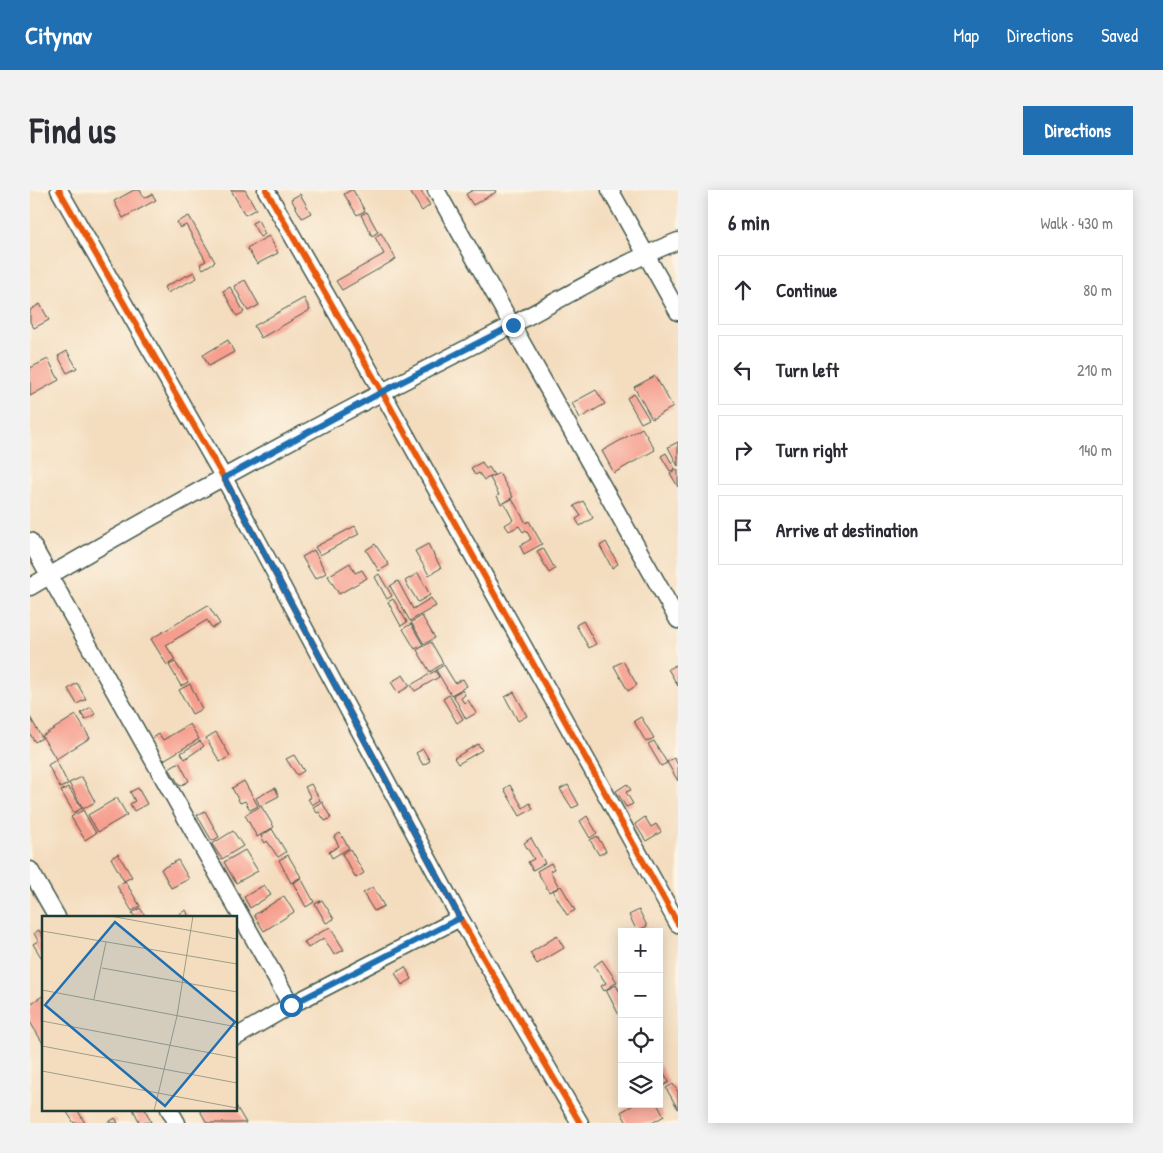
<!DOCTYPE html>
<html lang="en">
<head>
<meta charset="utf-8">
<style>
  :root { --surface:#fff; --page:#f2f2f3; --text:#2b2b33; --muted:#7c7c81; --line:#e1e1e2; --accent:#1f6fb2 }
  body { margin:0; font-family:"Patrick Hand",sans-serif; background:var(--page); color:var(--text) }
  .controls { position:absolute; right:15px; bottom:15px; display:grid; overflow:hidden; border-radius:0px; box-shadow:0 2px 12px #0003 }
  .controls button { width:45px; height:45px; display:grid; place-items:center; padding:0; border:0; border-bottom:1px solid var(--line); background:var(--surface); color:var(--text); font:25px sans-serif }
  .stop { position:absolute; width:15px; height:15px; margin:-11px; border:4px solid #1f6fb2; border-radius:50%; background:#fff }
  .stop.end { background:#1f6fb2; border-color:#fff; box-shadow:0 1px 5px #0008 }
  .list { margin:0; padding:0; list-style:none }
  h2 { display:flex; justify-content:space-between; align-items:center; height:65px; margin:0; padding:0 20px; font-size:21px }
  h2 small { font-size:16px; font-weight:400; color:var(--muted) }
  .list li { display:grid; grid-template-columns:32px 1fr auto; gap:15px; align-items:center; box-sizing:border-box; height:70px; margin:0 10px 10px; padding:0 10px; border:1px solid var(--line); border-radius:0px }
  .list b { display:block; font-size:19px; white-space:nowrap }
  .list em { font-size:16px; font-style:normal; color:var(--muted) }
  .icon { flex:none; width:28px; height:28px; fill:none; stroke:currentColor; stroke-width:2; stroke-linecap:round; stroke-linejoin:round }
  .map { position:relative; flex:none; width:648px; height:933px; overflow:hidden; border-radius:0px }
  header { display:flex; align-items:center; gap:30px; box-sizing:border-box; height:70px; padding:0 25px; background:var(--accent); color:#fff }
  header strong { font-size:24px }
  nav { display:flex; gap:28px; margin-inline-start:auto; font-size:18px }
  .intro { display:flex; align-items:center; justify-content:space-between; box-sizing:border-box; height:120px; padding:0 30px }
  h1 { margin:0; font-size:35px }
  .button { padding:12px 22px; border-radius:0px; background:var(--accent); color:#fff; font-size:18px; font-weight:700 }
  main { display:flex; gap:30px; padding:0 30px }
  aside { flex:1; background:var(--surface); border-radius:0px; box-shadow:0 2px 12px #0003 }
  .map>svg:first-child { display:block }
  .building { fill:#f69e8e }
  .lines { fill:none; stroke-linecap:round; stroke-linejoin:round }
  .minor-casing { stroke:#3f5549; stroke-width:19 }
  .minor { stroke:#fff; stroke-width:16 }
  .cycleway-casing { stroke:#fcf5e5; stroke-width:9 }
  .cycleway { stroke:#e8590c; stroke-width:6 }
  .route { stroke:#1f6fb2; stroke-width:6 }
  .inset-road { fill:none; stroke:#9f9d87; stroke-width:1 }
  .view { fill:#1f6fb2; fill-opacity:0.15; stroke:#1f6fb2; stroke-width:2.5 }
  .inset-edge { fill:none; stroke:#1f3d34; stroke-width:2.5 }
</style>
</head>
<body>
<header>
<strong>Citynav</strong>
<nav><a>Map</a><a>Directions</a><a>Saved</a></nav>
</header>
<div class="intro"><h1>Find us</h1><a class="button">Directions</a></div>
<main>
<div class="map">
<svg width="648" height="933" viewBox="0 0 648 933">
  <rect width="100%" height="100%" fill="#fcf5e5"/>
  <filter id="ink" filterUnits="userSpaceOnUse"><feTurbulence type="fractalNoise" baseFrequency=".02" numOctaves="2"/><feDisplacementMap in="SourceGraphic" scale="10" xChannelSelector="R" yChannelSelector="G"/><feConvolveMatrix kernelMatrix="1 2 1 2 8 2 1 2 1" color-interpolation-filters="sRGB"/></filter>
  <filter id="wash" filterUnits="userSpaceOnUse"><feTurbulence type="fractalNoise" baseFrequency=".0096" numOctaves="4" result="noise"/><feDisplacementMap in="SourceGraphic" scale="20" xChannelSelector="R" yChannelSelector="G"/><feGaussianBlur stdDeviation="1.12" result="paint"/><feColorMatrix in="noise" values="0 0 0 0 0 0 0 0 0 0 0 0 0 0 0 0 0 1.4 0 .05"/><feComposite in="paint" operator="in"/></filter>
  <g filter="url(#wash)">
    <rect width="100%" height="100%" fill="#f4ddbf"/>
    <g id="blocks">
      <path class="building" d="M104 0H110L114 8 122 4 126 10 93 28 84 11Z
        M201 0H215L226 19 215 25Z
        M321 0H323L335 21 327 25 314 4Z
        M379 0H390L400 15 392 21Z
        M443 0H465L466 2 443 15 436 4Z
        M270 4 281 23 272 28 261 9Z
        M337 22 348 42 342 46 331 25Z
        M159 26 185 72 173 79 170 74 176 71 156 35 150 38 147 32Z
        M228 30 235 44 230 47 222 33Z
        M351 43 366 69 312 100 306 91 354 64 345 47Z
        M239 46 248 63 227 74 217 58Z
        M164 82 167 88 137 103 134 97Z
        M215 90 229 115 218 121 204 96Z
        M200 97 214 122 207 126 193 101Z
        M274 108 280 120 231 148 224 136Z
        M10 114 19 130 4 138 0 132V120Z
        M198 150 204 162 179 176 173 165Z
        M37 161 47 178 37 183 28 166Z
        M18 169 29 190 0 206V178Z
        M625 186 643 217 622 229 604 197Z
        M566 200 575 214 550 228 542 213Z
        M604 204 619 229 611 233 597 208Z
        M612 238 625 260 584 283 572 261Z
        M648 252V276L638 257Z
        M636 263 645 279 640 281 631 266Z
        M452 272 456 279 459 277 464 285 454 290 449 283 445 285 441 278Z
        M647 279 648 280V297L640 283Z
        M469 283 483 307 471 314 467 306 469 305 460 288Z
        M482 309 496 333 499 331 512 354 494 364 490 356 501 349 496 340 493 342 489 336 479 341 475 335 483 330 474 313Z
        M553 311 563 328 550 336 546 329 551 326 544 316Z
        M325 336 329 344 290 365 285 357Z
        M576 352 588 374 582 378 570 356Z
        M345 354 359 375 349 381 336 360Z
        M398 354 411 378 399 385 385 361Z
        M513 358 525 379 519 383 507 361Z
        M284 360 296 383 285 389 272 367Z
        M320 373 325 383 332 380 337 388 309 404 298 386Z
        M388 383 400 405 388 412 375 391Z
        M349 384 362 406 357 409 345 387Z
        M368 391 383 419 401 408 406 416 380 431 360 396Z
        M363 409 377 432 371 436 358 412Z
        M178 415 190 434 182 438 177 430 136 455 145 470 137 475 121 449Z
        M392 426 405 448 394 454 381 432Z
        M553 431 566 454 559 458 546 435Z
        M381 434 393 455 385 459 373 439Z
        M401 452 413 473 400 482 387 460Z
        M593 471 607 495 598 501 584 476Z
        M145 472 158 492 151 496 139 475Z
        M414 475 425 493 433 489 437 496 421 505 406 480Z
        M646 475 648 478V496L638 479Z
        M405 481 409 487 385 501 381 495Z
        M373 485 380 496 368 503 361 492Z
        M47 493 56 509 47 514 38 499Z
        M160 494 172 519 162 524 149 500Z
        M432 500 435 505 431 508 434 513 438 510 446 523 436 529 423 505Z
        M484 502 497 526 488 531 475 507Z
        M419 505 433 529 427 533 413 509Z
        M61 517 65 524 55 530 51 523Z
        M46 525 60 548 26 569 12 546Z
        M0 527 12 548 5 552 0 544Z
        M611 527 624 548 616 552 604 531Z
        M160 534 169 549 132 571 120 550 129 544 133 550Z
        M186 542 200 566 190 572 176 548Z
        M170 551 174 556 155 569 151 563Z
        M624 551 637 573 631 576 618 554Z
        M448 554 452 560 428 574 424 568Z
        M393 559 400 571 393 575 386 563Z
        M264 565 274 581 267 585 256 569Z
        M644 568 648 575V591L637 572Z
        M26 570 38 594 30 598 18 575Z
        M149 572 159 591 150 596 139 578Z
        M52 587 65 612 53 619 39 593Z
        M214 591 228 616 220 620 215 611 210 613 202 598Z
        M281 594 290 610 282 615 278 609 281 608 275 597Z
        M597 594 601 600 596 602 603 614 596 617 586 601Z
        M480 595 493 618 500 613 503 619 490 626 474 599Z
        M538 595 549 615 542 618 530 599Z
        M38 597 52 618 44 623 31 601Z
        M108 598 117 614 104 621 100 614 105 611 100 602Z
        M245 598 249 606 230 616 226 608Z
        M87 608 97 625 68 642 58 625Z
        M292 612 301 628 295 631 289 622 287 623 283 617Z
        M231 616 244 637 227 647 215 625Z
        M53 620 66 643 55 650 41 627Z
        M175 621 189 647 182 651 167 625Z
        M557 626 567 643 560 648 550 631Z
        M615 627 621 637 626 634 631 642 616 651 605 634Z
        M242 639 256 662 248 667 237 651 235 653 231 646Z
        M203 641 213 656 192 669 182 654Z
        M310 643 319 658 302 668 299 662 309 656 304 647Z
        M567 646 576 661 569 665 560 650Z
        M501 648 515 673 503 680 498 672 504 669 494 653Z
        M320 659 334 683 326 688 312 664Z
        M215 660 228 681 206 693 194 672Z
        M88 664 102 687 94 691 81 668Z
        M258 665 271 687 261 693 249 670Z
        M148 670 159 689 141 698 131 679Z
        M521 673 524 679 520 681 529 697 519 702 507 681Z
        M271 688 284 712 276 717 263 693Z
        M95 691 110 716 102 721 87 696Z
        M234 695 241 705 220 718 214 707Z
        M531 696 545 720 537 725 523 701Z
        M343 697 354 716 344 721 333 703Z
        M254 706 264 722 234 741 224 725Z
        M292 710 304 729 296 733 285 714Z
        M110 718 116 727H105L102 723Z
        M156 720 159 727H144Z
        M609 720 617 736 607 741 599 725Z
        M300 737 314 760 304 765 294 748 278 758 274 752Z
        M9 740 14 749V766L11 767 3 754 8 751 4 743Z
        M527 746 534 758 507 774 500 763Z
        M572 770 587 792 574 801 571 796 576 793 564 776Z
        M375 777 382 789 372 795 365 783Z
        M586 795 592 806V823L589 825 576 800Z
        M14 805V855L0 832V814Z
        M629 874 639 892 633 896 629 889Z
        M643 894 648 902V919L636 898Z
        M605 914H627L634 926 622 933H597L591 922Z
        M206 916 216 933H177L169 919H206Z
        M35 919H47L55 933H44Z
        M103 919H115L121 932 110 933Z
        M85 928 88 933H77Z"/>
    </g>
  </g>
  <g filter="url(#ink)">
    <use href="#blocks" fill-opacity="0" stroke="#3f5549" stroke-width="1"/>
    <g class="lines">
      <g class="minor-casing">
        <path id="minor" d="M29 0 194 288 430 728 550 933
          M236 0 352 202 648 734
          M406 0 648 430
          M580 0 648 122
          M0 351 261 815
          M0 397C150 309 304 226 459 147 522 115 582 77 648 51
          M0 680 27 727
          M206 847 261 815 430 728
          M139 919 147 933"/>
      </g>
      <use href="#minor" class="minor"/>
      <g class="cycleway-casing">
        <path id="cycleway" d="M29 0 194 288 430 728 550 933
          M236 0 352 202 648 734"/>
      </g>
      <use href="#cycleway" class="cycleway"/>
    </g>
  </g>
  <g class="lines" filter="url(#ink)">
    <path class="route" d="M261 815 430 728 194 288 352 202 483 135"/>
  </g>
  <g transform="translate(12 726)">
    <rect width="195" height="195" fill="#f4ddbf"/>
    <path class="inset-road" d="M68 0 195 23M0 15 195 48M60 52 195 76M0 74 195 111M52 83 64 26M0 105 195 142M0 130 195 167M0 155 195 192M112 195 135 100 151 0"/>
    <path class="view" d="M73 6 193 106 123 190 3 89Z"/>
    <rect width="195" height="195" class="inset-edge"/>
  </g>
</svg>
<div class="controls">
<button>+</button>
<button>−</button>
<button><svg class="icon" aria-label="locate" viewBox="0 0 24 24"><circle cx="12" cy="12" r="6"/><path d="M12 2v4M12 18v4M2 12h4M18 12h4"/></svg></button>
<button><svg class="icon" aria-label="layers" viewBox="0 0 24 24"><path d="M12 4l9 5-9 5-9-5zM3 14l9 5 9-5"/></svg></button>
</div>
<div class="stop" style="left:261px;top:815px"></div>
<div class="stop end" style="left:483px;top:135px"></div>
</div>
<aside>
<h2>6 min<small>Walk · 430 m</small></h2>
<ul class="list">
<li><svg class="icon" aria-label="ahead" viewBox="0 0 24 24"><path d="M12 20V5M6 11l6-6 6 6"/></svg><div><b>Continue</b></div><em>80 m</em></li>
<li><svg class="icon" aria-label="left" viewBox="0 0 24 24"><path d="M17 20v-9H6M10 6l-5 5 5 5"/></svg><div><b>Turn left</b></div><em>210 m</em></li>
<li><svg class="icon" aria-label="right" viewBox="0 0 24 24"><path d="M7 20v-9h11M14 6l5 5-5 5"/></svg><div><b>Turn right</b></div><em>140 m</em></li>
<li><svg class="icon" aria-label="arrive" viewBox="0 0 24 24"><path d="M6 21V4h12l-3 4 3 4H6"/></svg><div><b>Arrive at destination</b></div></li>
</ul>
</aside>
</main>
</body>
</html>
